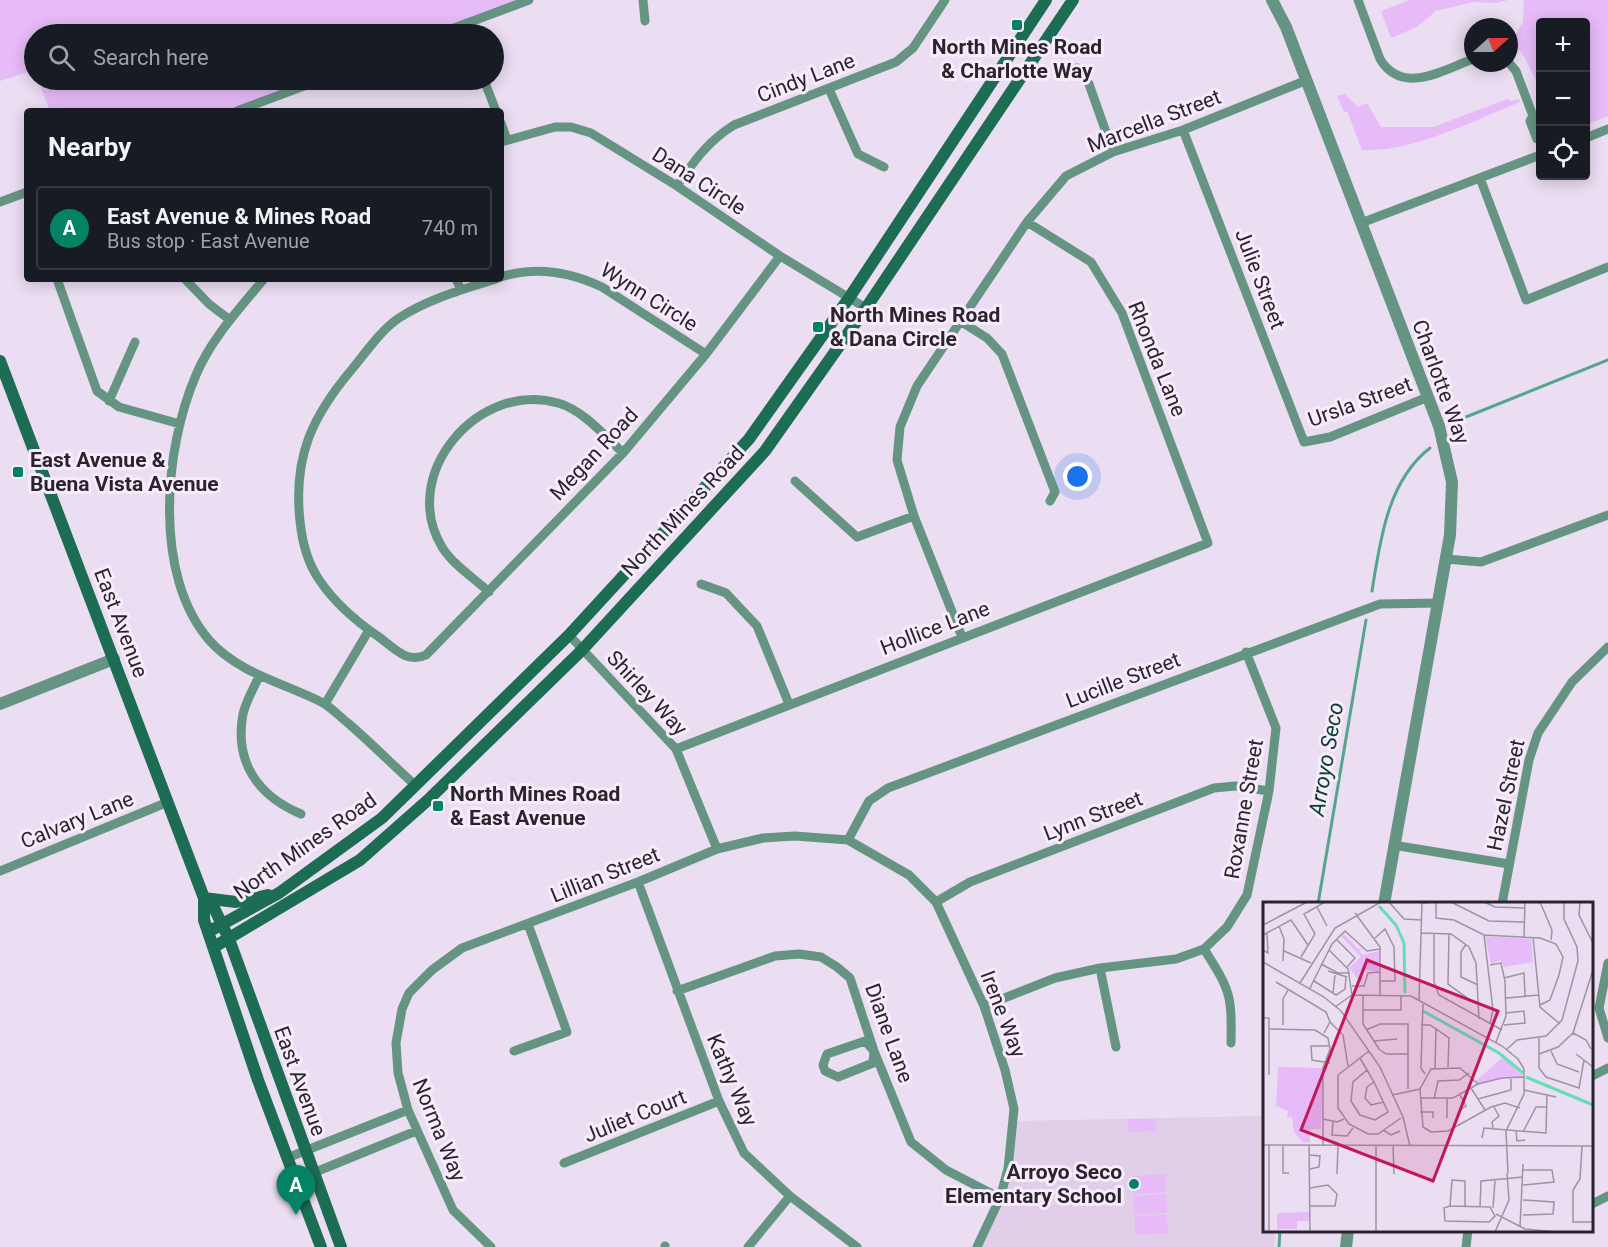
<!DOCTYPE html>
<html lang="en">
<head>
<meta charset="utf-8">
<style>
  :root { --surface:#171b24; --page:#20242c; --text:#f1f3f6; --muted:#9ea1a6; --line:#363941; --accent:#038364 }
  body { margin:0; font-family:Roboto,sans-serif; background:var(--page); color:var(--text) }
  .controls { position:absolute; right:18px; top:18px; display:grid; overflow:hidden; border-radius:6px; box-shadow:0 3px 15px #0003 }
  .controls button { width:54px; height:54px; display:grid; place-items:center; padding:0; border:0; border-bottom:2px solid var(--line); background:var(--surface); color:var(--text); font:30px sans-serif }
  .compass { position:absolute; left:1464px; top:18px; width:54px; height:54px; border-radius:50%; background:var(--surface); box-shadow:0 3px 15px #0003; rotate:69deg }
  .you { position:absolute; left:1078px; top:477px; width:21px; height:21px; margin:-15px; border:4px solid #fff; border-radius:50%; background:#1a73e8; box-shadow:0 0 0 9px #1a73e833 }
  .badge { display:grid; place-items:center; width:39px; height:39px; border-radius:50%; background:var(--accent); color:#fff; font-size:20px; font-weight:700 }
  .pin { position:absolute; translate:-50% -50px; filter:drop-shadow(0 2px 3px #0008) }
  .pin::after { content:''; position:absolute; top:32px; width:21px; height:18px; background:inherit; clip-path:polygon(0 0,100% 0,50% 100%) }
  .list { margin:0; padding:0; list-style:none }
  h2 { display:flex; justify-content:space-between; align-items:center; height:78px; margin:0; padding:0 24px; font-size:26px }
  h2 small { font-size:20px; font-weight:400; color:var(--muted) }
  .list li { display:grid; grid-template-columns:39px 1fr auto; gap:18px; align-items:center; box-sizing:border-box; height:84px; margin:0 12px 12px; padding:0 12px; border:2px solid var(--line); border-radius:6px }
  .list b { display:block; font-size:22px; white-space:nowrap }
  .list p { margin:0; font-size:20px; white-space:nowrap; color:var(--muted) }
  .list em { font-size:20px; font-style:normal; color:var(--muted) }
  .icon { flex:none; width:33px; height:33px; fill:none; stroke:currentColor; stroke-width:2; stroke-linecap:round; stroke-linejoin:round }
  .map { position:relative; flex:none; width:1608px; height:1247px; overflow:hidden }
  .search { position:absolute; background:var(--surface); box-shadow:0 3px 15px #0003; left:24px; top:24px; width:480px; height:66px; display:flex; align-items:center; gap:15px; box-sizing:border-box; padding:0 21px; border-radius:33px; color:var(--muted); font-size:22px }
  .panel { position:absolute; background:var(--surface); box-shadow:0 3px 15px #0003; left:24px; top:108px; width:480px; height:174px; border-radius:6px }
  .map>svg:first-child { display:block }
  .built { fill:#e1cfea }
  .green { fill:#e6bbf8 }
  .lines { fill:none; stroke-linecap:round; stroke-linejoin:round }
  .stream { stroke:#53a68d; stroke-width:3 }
  .minor { stroke:#669482; stroke-width:9 }
  .tertiary { stroke:#669482; stroke-width:12 }
  .secondary { stroke:#1d6d55; stroke-width:12 }
  .poi-dot { fill:#038364; stroke:#f7ebfc; stroke-width:2 }
  .labels { text-anchor:middle; dominant-baseline:central; stroke-width:6; stroke-linejoin:round; paint-order:stroke }
  .poi-label { font-size:21px; font-weight:bold; fill:#2a252c; stroke:#f7ebfc; text-anchor:start }
  .street-label { font-size:21px; fill:#2a252c; stroke:#f7ebfc }
  .water-label { font-size:22px; font-style:italic; fill:#0a4132; stroke:#f7ebfc }
  .inset-river { fill:none; stroke:#64deb6; stroke-width:3 }
  .inset-road { fill:none; stroke:#9e93a3; stroke-width:1.5 }
  .view { fill:#c2185b; fill-opacity:0.15; stroke:#c2185b; stroke-width:3 }
  .inset-edge { fill:none; stroke:#2a252c; stroke-width:3 }
</style>
</head>
<body>
<div class="map">
<svg width="1608" height="1247" viewBox="0 0 1608 1247">
  <rect width="100%" height="100%" fill="#ebddf2"/>
  <path class="built" d="M1264 1116V1230L1275 1231 1274 1247H974L1000 1198 1013 1121Z"/>
  <path class="green" d="M0 0H529L438 34H34V70L0 81Z
    M1410 0H1508L1496 3 1473 2 1436 11 1417 27 1391 38 1381 11Z
    M1524 0H1608V116L1586 125V22H1540V89L1523 54 1511 42 1523 22Z
    M38 80H320L237 111H50Z
    M1345 94 1358 107 1367 103 1381 127H1433L1507 99 1511 101 1519 99 1520 102C1475 120 1411 153 1362 150L1347 111 1344 112 1337 96Z
    M1128 1119H1156L1157 1131 1128 1132Z
    M1166 1174V1192L1134 1194 1133 1176Z
    M1166 1194 1167 1213 1134 1215V1196Z
    M1167 1215 1168 1233 1135 1235V1216Z"/>
  <g class="lines">
    <path class="stream" d="M1456 421 1608 360
      M1372 591C1380 542 1387 481 1430 448
      M1318 904 1366 620
      M1279 1247 1280 1230"/>
    <path class="minor" d="M643 0 645 21
      M1358 0 1380 59C1402 96 1443 70 1473 59
      M438 34 529 0
      M1509 63 1516 71 1533 116 1540 123
      M1077 68 1089 84 1113 152
      M484 80 496 111
      M829 89 858 154 884 167
      M237 111 320 80
      M1533 116 1530 121 1537 139 1540 140
      M501 123 507 140
      M1183 130 1304 442 1330 437 1428 397
      M1586 138 1608 129
      M501 142 555 127H571L591 133 677 186 780 256 866 308
      M1480 178 1526 300 1608 267
      M677 186C694 161 708 141 734 125L896 62 913 48 945 0
      M0 202 27 192
      M1361 223 1540 155
      M501 277C535 266 570 272 602 287L706 354
      M57 279 97 391 119 407 180 424
      M185 279 209 304 230 320
      M264 279C240 308 211 339 196 375 164 449 153 575 209 640 239 674 285 683 323 703 332 708 340 717 348 723 371 743 392 764 415 785
      M456 279 461 290
      M496 279C464 289 428 299 399 318 381 330 367 351 353 368 312 416 293 457 300 521 302 541 308 564 320 581 335 603 357 622 379 637 394 648 407 664 426 655L623 453 706 354 780 256
      M960 321 987 338 1002 354 1055 492 1050 501
      M109 401 135 342
      M795 481 857 537 914 516
      M1446 559 1481 562 1608 515
      M701 584 726 593 757 626 789 704
      M489 592C474 578 453 565 442 547 398 474 479 380 558 403 583 410 605 436 623 453
      M569 635 676 749 717 849
      M962 637 914 516 897 460 900 427 917 386 1027 222 1066 176 1113 152 1183 130 1307 80
      M259 676C254 688 246 701 243 714 234 762 258 796 301 814
      M325 704 369 630
      M676 749 1208 543 1122 313 1091 262 1027 222
      M848 840 869 801 888 788 1380 604 1438 603
      M1393 845 1509 864
      M0 871 168 802
      M638 882 719 1101 744 1153 790 1196 857 1247
      M936 902 970 882 1214 788 1235 786 1269 791
      M1502 904 1529 760 1538 733 1572 682 1608 647
      M1204 949C1230 990 1232 994 1231 1043
      M1608 963 1599 1008 1608 1038
      M1100 968 1116 1047
      M677 991 775 956 799 954 821 957 837 967 850 978 874 1051 911 1142 946 1170 1000 1198
      M984 1006 1055 978 1100 968 1176 959 1204 949 1227 927 1247 895 1269 791 1276 728 1246 652
      M865 1041 874 1051 873 1063 838 1077 825 1071 823 1065 827 1054Z
      M514 1051 567 1032 528 924
      M1592 1076 1608 1068
      M287 1158 408 1110
      M564 1163 719 1101
      M296 1180 416 1131
      M1592 1204 1608 1196
      M665 1246V1247
      M491 1247 453 1210 408 1110 398 1073 396 1043 402 1009 409 993 432 970 462 948 638 882 717 849 763 838 795 836 848 840 909 875 936 902 984 1006 1005 1070 1014 1109 1008 1169 1000 1198 977 1247
      M748 1247 790 1196
      M1466 1247 1468 1230"/>
    <path class="tertiary" d="M1272 0 1286 27 1439 426 1452 482 1450 535 1384 904
      M0 704 114 659
      M1346 1247 1348 1230"/>
    <path class="secondary" d="M0 361 204 898 215 910 229 939 341 1247
      M204 898V920L258 1080 321 1247
      M204 898 236 902 268 895
      M208 932 279 893 382 818 569 635 749 439 849 298 1046 0
      M214 947 360 860 428 800 582 650 765 451 866 308 1073 0"/>
  </g>
  <g class="poi-dot">
    <rect x="1011" y="19" width="12" height="12" rx="3"/>
    <rect x="812" y="321" width="12" height="12" rx="3"/>
    <rect x="12" y="466" width="12" height="12" rx="3"/>
    <rect x="432" y="800" width="12" height="12" rx="3"/>
    <circle cx="1134" cy="1184" r="6"/>
  </g>
  <g class="labels">
    <g class="poi-label">
      <text x="1017" y="47" text-anchor="middle">North Mines Road<tspan x="1017" dy="24">&amp; Charlotte Way</tspan></text>
      <text x="830" y="315">North Mines Road<tspan x="830" dy="24">&amp; Dana Circle</tspan></text>
      <text x="30" y="460">East Avenue &amp;<tspan x="30" dy="24">Buena Vista Avenue</tspan></text>
      <text x="450" y="794">North Mines Road<tspan x="450" dy="24">&amp; East Avenue</tspan></text>
      <text x="1122" y="1172" text-anchor="end">Arroyo Seco<tspan x="1122" dy="24">Elementary School</tspan></text>
    </g>
    <g class="street-label">
      <text transform="translate(806 78) rotate(-21)">Cindy Lane</text>
      <text transform="translate(1154 121) rotate(-21)">Marcella Street</text>
      <text transform="translate(699 181) rotate(33)">Dana Circle</text>
      <text transform="translate(1260 279) rotate(69)">Julie Street</text>
      <text transform="translate(649 297) rotate(32)">Wynn Circle</text>
      <text transform="translate(1157 359) rotate(68)">Rhonda Lane</text>
      <text transform="translate(1441 382) rotate(70)">Charlotte Way</text>
      <text transform="translate(1360 402) rotate(-20)">Ursla Street</text>
      <text transform="translate(594 454) rotate(-47)">Megan Road</text>
      <text transform="translate(683 511) rotate(-47)">North Mines Road</text>
      <text transform="translate(121 623) rotate(69)">East Avenue</text>
      <text transform="translate(935 628) rotate(-21)">Hollice Lane</text>
      <text transform="translate(1123 680) rotate(-21)">Lucille Street</text>
      <text transform="translate(647 693) rotate(47)">Shirley Way</text>
      <text transform="translate(1506 795) rotate(-78)">Hazel Street</text>
      <text transform="translate(1244 809) rotate(-80)">Roxanne Street</text>
      <text transform="translate(1093 816) rotate(-21)">Lynn Street</text>
      <text transform="translate(77 820) rotate(-22)">Calvary Lane</text>
      <text transform="translate(305 846) rotate(-35)">North Mines Road</text>
      <text transform="translate(605 875) rotate(-22)">Lillian Street</text>
      <text transform="translate(1003 1014) rotate(69)">Irene Way</text>
      <text transform="translate(889 1033) rotate(70)">Diane Lane</text>
      <text transform="translate(732 1080) rotate(67)">Kathy Way</text>
      <text transform="translate(300 1081) rotate(70)">East Avenue</text>
      <text transform="translate(635 1116) rotate(-22)">Juliet Court</text>
      <text transform="translate(439 1130) rotate(68)">Norma Way</text>
    </g>
    <g class="water-label">
      <text transform="translate(1326 759) rotate(-80)">Arroyo Seco</text>
    </g>
  </g>
  <g transform="translate(1263 902)">
    <rect width="330" height="330" fill="#ebddf2"/>
    <path d="M81 32 95 47 100 45 96 48 100 53 116 49V70L100 67 99 82 86 66 98 55 78 34ZM222 34 268 37 270 60 241 65 238 58 228 62ZM240 155 261 175 239 176 215 182 213 179ZM15 165 60 166 58 227H47V240L40 241 31 230 29 215 24 216 25 209 13 204ZM46 310V319H34V327H14V311Z" fill="#e6bbf8"/>
    <path class="inset-river" d="M116 4 133 23 141 41 142 91M160 109 236 151 260 171M263 175 330 203"/>
    <path class="inset-road" d="M126 0 141 17 159 18M188 0 226 19 262 20M221 0 232 5 262 6M277 0 289 28 288 38M317 0 316 13 330 41M159 1 173 0V16L191 18 221 33 277 36 293 42 300 55 296 73 287 98 277 103M54 5 64 24M92 11 117 45V93M0 23 44 0M16 24 21 37 20 59M158 31 188 32 206 45 213 61 216 117M171 31V80L176 93 239 128M186 31 185 82 210 100H216M0 33 28 18 45 43M221 33 230 108 227 122M261 35 262 0M270 35 277 105 297 122M112 36 122 27 131 45 132 79H117M73 37 92 56 84 65M203 42 198 50V75L215 83M0 48 5 51 4 31M66 48 85 67 89 93M21 49 48 61M38 55 52 32 41 12 62 0M0 60 61 95 78 109 117 165 140 215 147 244M58 62 75 71H87M227 63 238 61 242 79 243 114 233 140M65 69 84 75M241 76 261 71 262 94M51 79 73 93 82 87 83 75M13 80 63 110 67 120 61 131M37 81 72 26 118 0M89 84H101L105 71 117 70M47 86 69 42 82 29 104 49 117 47M70 91 72 73M100 93V122L116 147 123 152H145M243 96 276 93M156 98 159 0M160 100 158 166 162 172M72 105 89 93 148 94 239 144 255 157 261 167V192L243 229 245 271M100 108H138V93M0 116H6V173M67 120 80 133 85 164M20 123V97L25 88M158 123H167L186 136 185 165M241 123 262 121 261 109 243 111M6 127 52 128 65 136 67 147 60 166V243M103 128 117 122H145V187M310 131 323 138 328 147M276 136V166L283 175 316 186 321 158M111 139 134 137M244 147 254 138 283 134 299 118 315 59 314 45 301 17V0M106 149 75 173V206L86 222 105 232H115L138 216M288 149 294 162 316 170M276 152 295 145 310 131 330 68M313 152 330 165M97 156 111 180 125 210 112 218 97 213 88 199 90 180 104 168M67 161 49 158 48 144H67M172 166 173 126M111 180 104 185 102 196 108 203 121 200M215 182 197 166 168 167 157 187 160 225 168 230 185 229 228 205 242 201 257 206M208 186 222 208M261 188 293 195M129 193 157 187M197 193 203 204 197 208M157 196H190L215 182 239 176 261 175M171 197 175 179 196 178 206 171M184 197V216M215 197 248 188V175M157 210H170V216M60 217 74 220 81 217M70 220 69 233 84 234 90 226M230 226 229 220 236 214 231 205M120 228 128 233 137 229M253 228 254 239 262 238M260 230 273 205H284M219 236 221 226 283 231 284 192M0 243 330 244M20 243V271H26M113 243V330M130 243 131 272M46 244 47 330M319 244 317 277 310 288V320H330M47 253 57 254 56 265 47 267M260 268H289L291 280 260 283M74 272 75 243M47 286 65 283 74 292 72 304H47M260 298 291 300 290 312 260 313M187 304 227 305 232 314 226 320 182 319 181 306ZM187 304 189 278 202 279V304M217 305 218 279 260 275M230 306 232 278M233 312 262 327 293 330M257 325 260 262M6 330V243M232 330 246 298 244 271"/>
    <path class="view" d="M104 58 235 109 170 279 38 228Z"/>
    <rect width="330" height="330" class="inset-edge"/>
  </g>
</svg>
<div class="controls">
<button>+</button>
<button>−</button>
<button><svg class="icon" aria-label="locate" viewBox="0 0 24 24"><circle cx="12" cy="12" r="6"/><path d="M12 2v4M12 18v4M2 12h4M18 12h4"/></svg></button>
</div>
<svg class="compass" viewBox="-18 -18 36 36"><path d="M0-13l5 13h-10z" fill="#e53935"/><path d="M0 13l5-13h-10z" fill="#9ea1a6"/></svg>
<div class="you"></div>
<div class="pin badge" style="left:296px;top:1215px">A</div>
<div class="search"><svg class="icon" aria-label="search" viewBox="0 0 24 24"><circle cx="10" cy="10" r="6"/><path d="M15 15l6 6"/></svg>Search here</div>
<section class="panel">
<h2>Nearby<small></small></h2>
<ul class="list">
<li><span class="badge">A</span><div><b>East Avenue &amp; Mines Road</b><p>Bus stop · East Avenue</p></div><em>740 m</em></li>
</ul>
</section>
</div>
</body>
</html>
